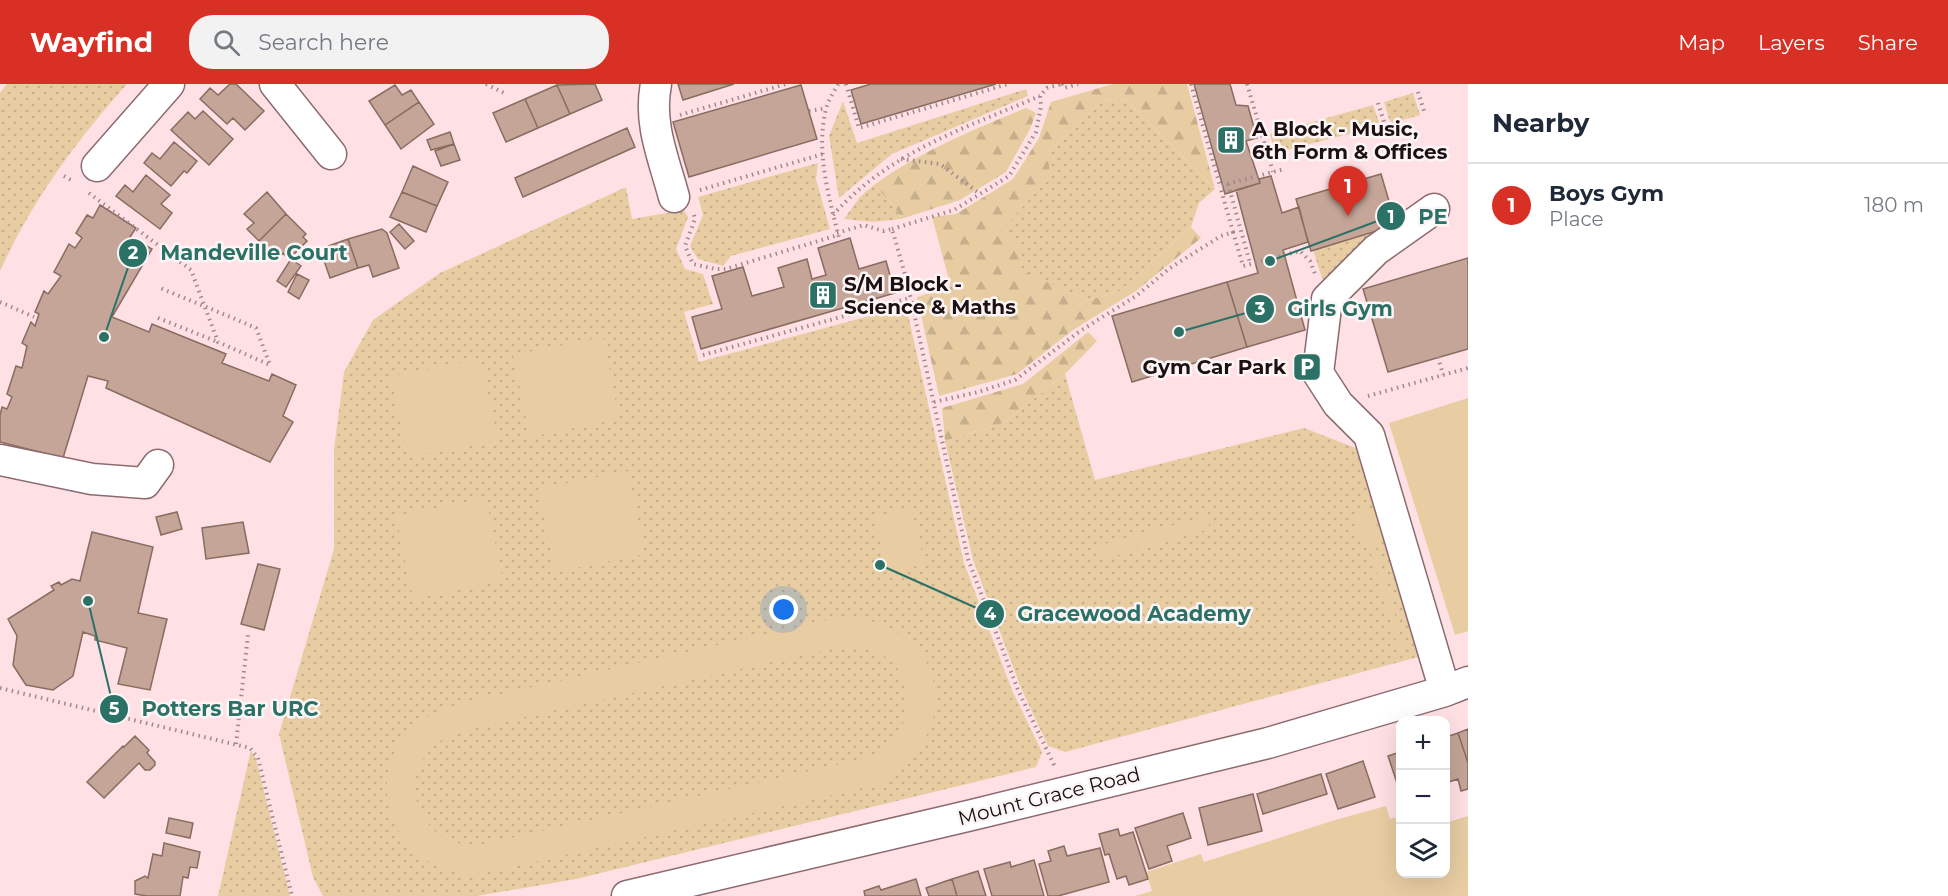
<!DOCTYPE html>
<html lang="en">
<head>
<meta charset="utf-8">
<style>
  :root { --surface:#fff; --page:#f2f2f3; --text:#1f2937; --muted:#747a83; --line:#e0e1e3; --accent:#d93025 }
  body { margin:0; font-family:Montserrat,sans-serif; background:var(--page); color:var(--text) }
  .controls { position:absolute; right:18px; bottom:18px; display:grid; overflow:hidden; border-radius:12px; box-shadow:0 6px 24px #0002 }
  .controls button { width:54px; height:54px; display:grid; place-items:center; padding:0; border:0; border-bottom:2px solid var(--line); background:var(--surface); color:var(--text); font:30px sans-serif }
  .you { position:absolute; left:784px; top:526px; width:21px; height:21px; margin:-15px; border:4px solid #fff; border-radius:50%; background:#1a73e8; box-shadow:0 0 0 9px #1a73e833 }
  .badge { display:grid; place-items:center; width:39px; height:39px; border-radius:50%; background:var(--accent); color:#fff; font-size:20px; font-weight:700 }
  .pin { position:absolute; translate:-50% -50px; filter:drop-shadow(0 2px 3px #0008) }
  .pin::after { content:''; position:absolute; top:32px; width:21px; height:18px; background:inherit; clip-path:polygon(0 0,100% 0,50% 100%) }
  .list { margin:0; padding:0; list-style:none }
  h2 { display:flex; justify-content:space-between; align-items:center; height:78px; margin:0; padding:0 24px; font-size:26px }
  h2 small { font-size:20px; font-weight:400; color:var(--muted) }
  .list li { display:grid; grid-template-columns:39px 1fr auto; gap:18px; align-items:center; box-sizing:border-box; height:84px; padding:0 24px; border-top:2px solid var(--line) }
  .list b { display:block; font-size:22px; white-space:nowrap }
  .list p { margin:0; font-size:20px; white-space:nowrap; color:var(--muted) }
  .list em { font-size:20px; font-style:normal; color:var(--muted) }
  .icon { flex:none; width:33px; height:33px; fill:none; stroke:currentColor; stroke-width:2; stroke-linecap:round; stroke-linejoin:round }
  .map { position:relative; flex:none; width:1468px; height:812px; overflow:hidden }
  header { display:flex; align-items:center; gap:36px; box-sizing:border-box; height:84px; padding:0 30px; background:var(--accent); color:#fff }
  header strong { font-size:28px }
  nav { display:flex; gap:33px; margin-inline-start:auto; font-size:21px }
  .search { width:420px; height:54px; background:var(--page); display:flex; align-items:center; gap:15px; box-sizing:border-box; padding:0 21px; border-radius:24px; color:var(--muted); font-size:22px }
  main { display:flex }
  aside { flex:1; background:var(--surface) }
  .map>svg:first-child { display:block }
  .grass { fill:url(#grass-dots) }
  .forest { fill:url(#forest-firs) }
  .garden { fill:#e8cda3; fill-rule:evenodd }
  .building { fill:#c4a598; stroke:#896c60; stroke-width:1.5 }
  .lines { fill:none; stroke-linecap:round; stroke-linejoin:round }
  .minor-casing { stroke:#8c6b70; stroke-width:33 }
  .path { stroke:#9f898c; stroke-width:4; stroke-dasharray:1.5 4.5; stroke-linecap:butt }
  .minor { stroke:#fff; stroke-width:30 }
  .labels { text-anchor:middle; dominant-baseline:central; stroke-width:5; stroke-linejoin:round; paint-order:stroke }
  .poi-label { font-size:20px; font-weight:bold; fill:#1c1012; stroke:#fcf5f6; text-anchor:start }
  .street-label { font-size:20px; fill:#1c1012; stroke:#fcf5f6 }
  .leader { fill:none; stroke:#2b7166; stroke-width:2 }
  .callout-dot { fill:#2b7166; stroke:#fcf5f6; stroke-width:2 }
  .mark-label { font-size:18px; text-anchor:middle; font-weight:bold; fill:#fff }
  .callout-label { font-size:21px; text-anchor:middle; font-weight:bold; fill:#2b7166; stroke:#fcf5f6; stroke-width:5; stroke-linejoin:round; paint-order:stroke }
</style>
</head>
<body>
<header>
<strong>Wayfind</strong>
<div class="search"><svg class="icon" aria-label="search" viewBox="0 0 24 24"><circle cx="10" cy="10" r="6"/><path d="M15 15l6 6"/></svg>Search here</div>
<nav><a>Map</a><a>Layers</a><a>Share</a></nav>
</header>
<main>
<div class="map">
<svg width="1468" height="812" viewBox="0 0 1468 812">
  <defs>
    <pattern id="grass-dots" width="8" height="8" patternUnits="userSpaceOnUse" patternTransform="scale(1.5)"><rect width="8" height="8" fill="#e8cda3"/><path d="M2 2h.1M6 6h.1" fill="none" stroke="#c6af8b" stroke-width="1.8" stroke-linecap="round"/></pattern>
    <pattern id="forest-firs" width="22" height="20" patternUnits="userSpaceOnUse" patternTransform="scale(1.5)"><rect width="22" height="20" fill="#e8cda3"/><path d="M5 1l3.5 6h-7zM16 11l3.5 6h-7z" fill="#c6af8b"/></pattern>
  </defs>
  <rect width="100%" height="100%" fill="#ffe1e5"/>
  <path class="grass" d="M7 0H127C76 57 32 117 0 187V9Z
    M1026 5 1028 12 892 70 839 114 829 52 843 17 857 59Z
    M1413 9 1420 31 1392 39 1389 35 1384 18Z
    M1125 15 1215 105 1199 119 1191 143 1120 207 1089 216 1018 186 998 149 1049 94V67L1103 17Z
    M1373 21 1379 38 1376 43 1275 69 1270 50Z
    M818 79 816 95 830 145 731 172 723 182 698 175 690 162 703 131 698 113Z
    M874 101 894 122 901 135 873 138 844 135 860 113Z
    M626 103 632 135 684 126 688 133 676 165 685 185 703 190 713 220 684 228 699 278 906 222 964 479 1012 606 1042 668 1036 683 576 795 477 812H323L313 793 279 650 334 465V365L344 288 373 236 440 189Z
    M1374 148 1376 155 1328 199 1322 194 1313 166Z
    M1065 290 1095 396 1304 344 1366 368 1422 572 1065 668 1048 662 1021 604 973 476 945 357 1003 339Z
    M251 666 256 675 290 812H218Z"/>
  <path class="forest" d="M1113 0H1187L1215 105 1125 15 1103 17 1049 67V94L999 149 1019 158V186L1089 216 1120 207 1191 143 1201 154 1136 207 1073 246 1017 290 939 312 917 213 951 203 932 133 956 130 1013 95 1039 54 1051 18Z
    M1026 24 1036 29 1030 45 1006 88 960 116 901 135 894 122 874 101C921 67 973 46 1026 24Z
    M1088 248 1097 257 1065 290 1003 339 945 357 942 324 1023 300Z"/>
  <path class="garden" d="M603 253 619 335 530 353 513 271Z
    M481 274 498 356 407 374 391 292Z
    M1468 314V547L1455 551 1389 339Z
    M628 387 645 470 555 488 538 405Z
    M486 414 503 497 413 515 396 432Z
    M911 424 925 480 888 489 875 433Z
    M1372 425 1381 455 1374 457 1405 566 1399 567 1368 459 1361 461 1352 431Z
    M1207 432 1210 445 1101 476 1097 462Z
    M849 533C950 543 965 649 881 700L472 792C452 789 433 782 417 769 379 736 376 678 413 643 427 631 445 625 462 619L832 535ZM861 562C873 567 885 570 894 580 914 602 910 643 888 662 881 669 872 672 863 675L474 762C464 760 453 759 443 753 405 728 406 678 445 654 452 650 460 648 467 646L839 563Z
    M1386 722 1390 735 1400 732V790H1446V731L1448 738 1468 732V812H1135L1152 807 1146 788 1201 770 1204 778 1335 736Z"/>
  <path class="building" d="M230 0H236L264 27 245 46 233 34 227 40 200 15 210 4 218 11Z
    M595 0 602 16 570 30 557 1Z
    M678 0H734L683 16Z
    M871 0H996L861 40 851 6Z
    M1194 0H1230L1236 21 1248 22 1257 54 1246 57 1260 99 1225 110Z
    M395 1 402 11 411 6 419 18 385 41 369 17Z
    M557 1 570 30 538 44 525 15Z
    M801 1 817 55 689 93 673 38Z
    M525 15 538 44 506 58 493 29Z
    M419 18 434 40 401 65 385 41Z
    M203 27 233 55 209 81 171 46 188 28 195 35Z
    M627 44 635 63 523 113 515 94Z
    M450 48 454 60 431 66 427 56Z
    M174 58 197 77 187 89 184 87 171 102 144 79 152 69 160 75Z
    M454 60 460 76 441 82 435 67Z
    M413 82 448 98 437 122 402 108Z
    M1381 90 1396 141 1311 167 1296 115Z
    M146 91 170 111 161 120 172 129 160 145 116 112 125 101 133 108Z
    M1271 92 1282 129 1299 123 1308 158 1283 166 1305 246 1247 263 1227 198 1258 189 1236 106 1260 99 1259 95Z
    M267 108 286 130 259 157 247 145 254 139 244 130Z
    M402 108 437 122 426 148 390 133Z
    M100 121 136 144 130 153 152 165 112 233 149 248 152 240 226 270 222 279 269 297 272 290 296 301 283 332 293 338 270 378 106 304 108 297 88 292 63 374 0 358V331L2 323 7 325 12 313 7 310 16 282 22 284 27 262 22 259 31 238 35 242 39 230 35 228 44 207 48 210 61 192 54 188 69 160 75 164 82 154 76 149 87 131 93 134Z
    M286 130 306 150 303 153 307 157 289 175 283 169 277 175 259 157Z
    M399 140 414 157 405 165 390 148Z
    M382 145 387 149 399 184 373 193 369 181 358 184 348 155Z
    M850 154 859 185 886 177 895 209 701 265 692 233 722 225 712 192 743 183 752 212 784 203 778 184 807 175 812 195 826 191 818 164Z
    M348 155 358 184 330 194 320 165Z
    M1468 174V265L1388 288 1363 205Z
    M291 175 301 182 286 203 277 197Z
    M297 190 309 196 299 215 288 208Z
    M1227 198 1247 263 1132 298 1112 232Z
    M177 428 182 445 161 451 156 433Z
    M243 438 249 469 206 475 202 444Z
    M92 448 153 463 138 529 167 535 150 606 118 600 127 564 95 556V552L83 548 73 592 53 606 26 601 13 581 17 552 8 535 54 506 51 502 59 498 61 501 72 495 80 497Z
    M258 480 280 485 264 546 241 540Z
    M1468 645V679L1458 649Z
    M1458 649 1468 679V705L1461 707 1458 695 1446 699V653Z
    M135 652 149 666 147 669 155 678V681L150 686H145L139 679 104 714 87 698 123 662 124 663Z
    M1400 668V708L1388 672Z
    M1363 677 1375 713 1338 725 1326 690Z
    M1321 690 1327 710 1263 730 1257 710Z
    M1253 710 1262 747 1208 761 1199 724Z
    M1183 729 1191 754 1167 762 1172 777 1149 785 1135 744Z
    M169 734 193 739 190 754 166 749Z
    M1118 745 1120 752 1133 748 1148 795 1129 801 1126 792 1117 795 1109 770 1105 771 1099 750Z
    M164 759 200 768 197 784 190 783 188 794 183 793 180 812H147L135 810V797L145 792 148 794 153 770 162 772Z
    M1064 762 1067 772 1100 764 1109 798 1058 812H1048L1039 780 1051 777 1048 767Z
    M1034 776 1044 812H992L984 785 1010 778 1011 783Z
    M978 787 986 812H957L952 795Z
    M916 795 921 812H865L864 807 879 802 881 806Z
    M952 795 957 812H929L926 804Z"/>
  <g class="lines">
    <g class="minor-casing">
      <path id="minor" d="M275 0 331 70
        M656 0C648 40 664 75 674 113
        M97 82 169 0
        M1434 125 1376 166 1327 215 1318 289 1338 320 1369 351 1445 607
        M0 376 92 395 145 399 158 381
        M627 812 972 731 1268 659 1445 607 1468 598"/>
    </g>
    <path class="path" d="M486 0 504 9
      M838 0C834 8 828 16 826 25 815 69 830 116 840 158
      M846 0 859 44 1008 0
      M1062 0 1064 4 1078 0
      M1191 0 1220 102 1284 85
      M1247 0 1273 88
      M1418 8 1425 30
      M1378 19 1385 41
      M809 27 826 24
      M680 31 786 0
      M901 75 940 80 980 110
      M64 92 74 98
      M1228 100 1250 179
      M700 106 823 70
      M89 109 191 186 218 258 270 281 256 244C224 230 191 217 158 203
      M694 131 695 135 685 162 693 180 715 185H726L838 151
      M833 131C889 68 965 44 1040 12
      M892 145 954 126 1009 92 1036 48 1041 22 1040 12 1047 4 1061 0
      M1233 148 1243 182 1300 167 1310 177 1315 190
      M837 149 864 141 883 147 892 145 907 197 968 475 1018 606 1055 683
      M0 218 34 233
      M158 234 218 258
      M703 271 910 214
      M1438 273 1443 291
      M1368 312 1468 284
      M934 318 978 308 1015 296 1080 247 1136 212 1170 184 1221 152 1233 148 1220 102
      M0 604 250 664 258 674 292 812
      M236 660 248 551"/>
    <use href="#minor" class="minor"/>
  </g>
  <defs>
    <g id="building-square" transform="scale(1.5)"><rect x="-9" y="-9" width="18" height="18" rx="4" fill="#2b7166" stroke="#fcf5f6"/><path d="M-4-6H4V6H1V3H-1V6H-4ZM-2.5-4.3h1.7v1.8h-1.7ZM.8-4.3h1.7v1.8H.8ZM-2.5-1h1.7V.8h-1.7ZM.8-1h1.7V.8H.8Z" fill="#fff"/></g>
    <g id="parking-square" transform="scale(1.5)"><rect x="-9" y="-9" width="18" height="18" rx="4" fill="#2b7166" stroke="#fcf5f6"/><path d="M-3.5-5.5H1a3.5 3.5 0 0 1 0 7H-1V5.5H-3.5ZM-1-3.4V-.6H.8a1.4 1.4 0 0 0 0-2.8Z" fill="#fff"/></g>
  </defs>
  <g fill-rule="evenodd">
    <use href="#building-square" x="1231" y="56"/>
    <use href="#building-square" x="823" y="211"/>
    <use href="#parking-square" x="1307" y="283"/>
  </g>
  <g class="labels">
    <g class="poi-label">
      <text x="1252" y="45">A Block - Music,<tspan x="1252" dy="23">6th Form &amp; Offices</tspan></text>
      <text x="844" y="200">S/M Block -<tspan x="844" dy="23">Science &amp; Maths</tspan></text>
      <text x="1286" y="283" text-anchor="end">Gym Car Park</text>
    </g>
    <g class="street-label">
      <text transform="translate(1049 712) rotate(-14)">Mount Grace Road</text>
    </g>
  </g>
  <path class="leader" d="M1270 177L1391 132M104 253L133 169M1179 248L1260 225M880 481L990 530M88 517L114 625"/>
  <g class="callout-dot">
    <circle cx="1270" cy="177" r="6"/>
    <circle cx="104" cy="253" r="6"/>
    <circle cx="1179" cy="248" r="6"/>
    <circle cx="880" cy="481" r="6"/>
    <circle cx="88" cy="517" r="6"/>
    <circle cx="1391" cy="132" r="15"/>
    <circle cx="133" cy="169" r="15"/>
    <circle cx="1260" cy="225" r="15"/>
    <circle cx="990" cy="530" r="15"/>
    <circle cx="114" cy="625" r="15"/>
  </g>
  <g class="mark-label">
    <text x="1391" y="139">1</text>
    <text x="133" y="175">2</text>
    <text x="1260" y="231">3</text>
    <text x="990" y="536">4</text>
    <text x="114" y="631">5</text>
  </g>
  <g class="callout-label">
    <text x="1433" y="140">PE</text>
    <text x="254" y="176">Mandeville Court</text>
    <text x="1340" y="232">Girls Gym</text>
    <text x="1134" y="537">Gracewood Academy</text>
    <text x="230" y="632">Potters Bar URC</text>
  </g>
</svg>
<div class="controls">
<button>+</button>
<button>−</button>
<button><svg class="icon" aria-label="layers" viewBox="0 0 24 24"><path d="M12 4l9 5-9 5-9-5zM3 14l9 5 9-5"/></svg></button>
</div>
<div class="you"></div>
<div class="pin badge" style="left:1348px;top:132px">1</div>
</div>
<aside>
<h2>Nearby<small></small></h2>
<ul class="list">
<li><span class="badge">1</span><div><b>Boys Gym</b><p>Place</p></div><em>180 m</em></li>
</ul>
</aside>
</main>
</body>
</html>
